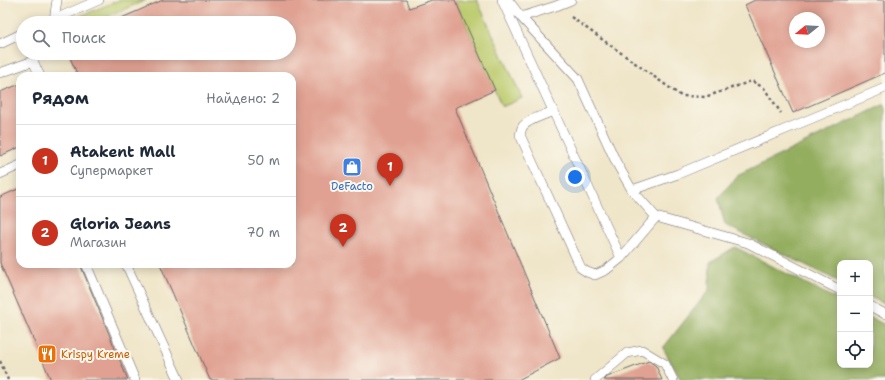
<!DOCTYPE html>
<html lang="ru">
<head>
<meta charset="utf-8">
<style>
  :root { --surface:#fff; --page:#f2f2f3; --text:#1f2937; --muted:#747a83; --line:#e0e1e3; --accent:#c8321e }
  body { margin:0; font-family:"Shantell Sans",sans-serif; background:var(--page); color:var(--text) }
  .controls { position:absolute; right:12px; bottom:12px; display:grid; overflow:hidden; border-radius:8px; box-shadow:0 2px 10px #0003 }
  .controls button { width:36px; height:36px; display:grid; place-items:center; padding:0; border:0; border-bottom:1px solid var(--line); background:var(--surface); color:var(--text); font:20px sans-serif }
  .compass { position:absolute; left:789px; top:12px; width:36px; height:36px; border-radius:50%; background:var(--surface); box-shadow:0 2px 10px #0003; rotate:252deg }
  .you { position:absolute; left:575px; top:177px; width:14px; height:14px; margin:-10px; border:3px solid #fff; border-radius:50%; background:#1a73e8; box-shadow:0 0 0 6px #1a73e833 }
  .badge { display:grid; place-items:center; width:26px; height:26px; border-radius:50%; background:var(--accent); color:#fff; font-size:13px; font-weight:700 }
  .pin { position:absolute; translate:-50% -33px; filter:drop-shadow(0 1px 2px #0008) }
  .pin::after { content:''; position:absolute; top:21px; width:14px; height:12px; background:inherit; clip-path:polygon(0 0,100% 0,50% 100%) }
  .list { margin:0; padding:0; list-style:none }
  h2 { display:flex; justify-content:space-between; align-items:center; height:52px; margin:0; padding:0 16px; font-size:17px }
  h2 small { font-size:13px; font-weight:400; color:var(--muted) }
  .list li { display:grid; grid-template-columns:26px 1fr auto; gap:12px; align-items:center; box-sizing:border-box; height:72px; padding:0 16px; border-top:1px solid var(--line) }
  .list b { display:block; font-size:15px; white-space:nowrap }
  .list p { margin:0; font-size:13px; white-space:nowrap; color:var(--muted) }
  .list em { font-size:13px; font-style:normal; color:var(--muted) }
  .icon { flex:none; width:22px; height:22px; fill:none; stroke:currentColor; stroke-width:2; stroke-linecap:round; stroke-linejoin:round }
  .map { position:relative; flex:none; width:885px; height:380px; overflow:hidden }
  .search { position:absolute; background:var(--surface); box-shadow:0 2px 10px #0003; left:16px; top:16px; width:280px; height:44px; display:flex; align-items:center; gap:10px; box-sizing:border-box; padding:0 14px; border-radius:22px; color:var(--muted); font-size:15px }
  .panel { position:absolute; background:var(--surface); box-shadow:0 2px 10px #0003; left:16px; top:72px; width:280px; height:196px; border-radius:12px }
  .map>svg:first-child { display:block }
  .green { fill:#bbca6c; stroke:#6e7654 }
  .forest { fill:#94ae60; stroke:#5b684e }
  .building { fill:#e0a192; fill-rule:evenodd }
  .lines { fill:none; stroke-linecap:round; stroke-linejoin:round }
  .lane-casing { stroke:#6a666c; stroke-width:10 }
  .path { stroke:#6a666c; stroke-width:2.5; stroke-dasharray:3 3; stroke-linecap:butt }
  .lane { stroke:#fff; stroke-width:9 }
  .labels { text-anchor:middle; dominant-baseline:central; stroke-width:4; stroke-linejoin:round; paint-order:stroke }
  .shop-label { font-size:11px; fill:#366cbe; stroke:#fbf7ec }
  .food-label { font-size:11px; fill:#c56008; stroke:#fbf7ec; text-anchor:start }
</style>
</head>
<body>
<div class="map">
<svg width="885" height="380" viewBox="0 0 885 380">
  <rect width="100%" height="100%" fill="#fbf7ec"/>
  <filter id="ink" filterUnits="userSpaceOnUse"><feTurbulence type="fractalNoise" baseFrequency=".025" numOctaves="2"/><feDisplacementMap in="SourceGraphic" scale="8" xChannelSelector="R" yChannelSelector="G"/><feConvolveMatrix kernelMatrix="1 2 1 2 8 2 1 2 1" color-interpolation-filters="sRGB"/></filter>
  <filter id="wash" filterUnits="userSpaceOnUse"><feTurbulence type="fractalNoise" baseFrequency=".012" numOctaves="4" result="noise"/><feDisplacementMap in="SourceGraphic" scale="16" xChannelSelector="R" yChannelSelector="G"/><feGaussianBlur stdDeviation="0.9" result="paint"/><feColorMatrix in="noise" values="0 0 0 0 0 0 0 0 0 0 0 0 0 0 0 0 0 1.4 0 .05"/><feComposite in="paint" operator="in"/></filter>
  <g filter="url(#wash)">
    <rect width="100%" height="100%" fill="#efe5c8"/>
    <path class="green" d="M119 0H146L92 23H64Z
      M455 0H477L522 98 502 107Z"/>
    <path class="forest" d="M885 104V304L870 297V263H840V282L725 225 718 198 737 176Z
      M735 247 840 301V365H870V317L885 325V380H681L663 348 709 290 710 262Z"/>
    <g id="blocks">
      <path class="building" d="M163 0H406L409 8 432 0H455L495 90 455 108 560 358 518 380H210L160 264H292V76H78L68 53H289V23H110Z
        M755 0H885V73L793 113 745 5ZM795 18H819V42H795Z
        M20 84V147L0 156V92Z
        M20 188V264H80L128 380H51L0 263V197Z
        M649 361 656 366 662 380H604L607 377Z"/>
    </g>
  </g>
  <g filter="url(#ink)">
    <use href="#blocks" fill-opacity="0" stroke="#6a666c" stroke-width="1"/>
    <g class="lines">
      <g class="lane-casing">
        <path id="lane" d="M502 0 621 258
          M508 0 521 17 578 79 616 162 632 190 656 217 748 243 840 290
          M521 17 556 6 571 0
          M54 20 57 0
          M46 23 99 0
          M0 44 23 33
          M0 73 33 61 40 76
          M553 111C545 115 529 119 523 126 521 129 521 132 520 135L581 268 587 272 595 275 606 270 621 258 656 217
          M0 174 20 165
          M632 190 678 174 791 127 885 88
          M86 264 135 380
          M126 264 179 380
          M870 306 885 314
          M595 380 627 353 642 350 665 364 673 380"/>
      </g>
      <path class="path" d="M571 17 681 96 705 97 752 81 764 88 781 113
        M0 361 8 380"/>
      <use href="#lane" class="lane"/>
    </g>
  </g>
  <defs>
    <g id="shop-square" transform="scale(1)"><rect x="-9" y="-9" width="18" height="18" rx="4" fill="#3f7fe0" stroke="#fbf7ec"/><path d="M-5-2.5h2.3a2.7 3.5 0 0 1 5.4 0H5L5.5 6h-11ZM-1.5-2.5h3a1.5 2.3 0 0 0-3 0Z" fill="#fff"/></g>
    <g id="restaurant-square" transform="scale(1)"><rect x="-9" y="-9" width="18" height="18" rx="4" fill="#e8710a" stroke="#fbf7ec"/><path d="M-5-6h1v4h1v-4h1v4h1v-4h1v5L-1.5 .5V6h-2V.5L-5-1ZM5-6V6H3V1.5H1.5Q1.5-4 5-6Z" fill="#fff"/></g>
  </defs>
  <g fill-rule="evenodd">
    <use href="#shop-square" x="352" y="167"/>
    <use href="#restaurant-square" x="47" y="354"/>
  </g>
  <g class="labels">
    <g class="shop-label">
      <text x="352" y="186">DeFacto</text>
    </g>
    <g class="food-label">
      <text x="61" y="354">Krispy Kreme</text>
    </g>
  </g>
</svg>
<div class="controls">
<button>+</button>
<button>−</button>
<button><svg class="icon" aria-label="locate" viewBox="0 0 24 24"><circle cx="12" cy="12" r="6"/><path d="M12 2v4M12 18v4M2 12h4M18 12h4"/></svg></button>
</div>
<svg class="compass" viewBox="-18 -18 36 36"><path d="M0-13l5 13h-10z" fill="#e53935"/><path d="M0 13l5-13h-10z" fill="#747a83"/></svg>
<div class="you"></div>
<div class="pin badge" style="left:390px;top:186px">1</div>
<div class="pin badge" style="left:343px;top:247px">2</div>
<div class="search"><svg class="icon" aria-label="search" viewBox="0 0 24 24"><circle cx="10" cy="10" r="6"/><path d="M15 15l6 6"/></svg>Поиск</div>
<section class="panel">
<h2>Рядом<small>Найдено: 2</small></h2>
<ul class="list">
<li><span class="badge">1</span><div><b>Atakent Mall</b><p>Супермаркет</p></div><em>50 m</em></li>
<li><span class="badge">2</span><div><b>Gloria Jeans</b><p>Магазин</p></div><em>70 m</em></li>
</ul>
</section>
</div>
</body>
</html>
